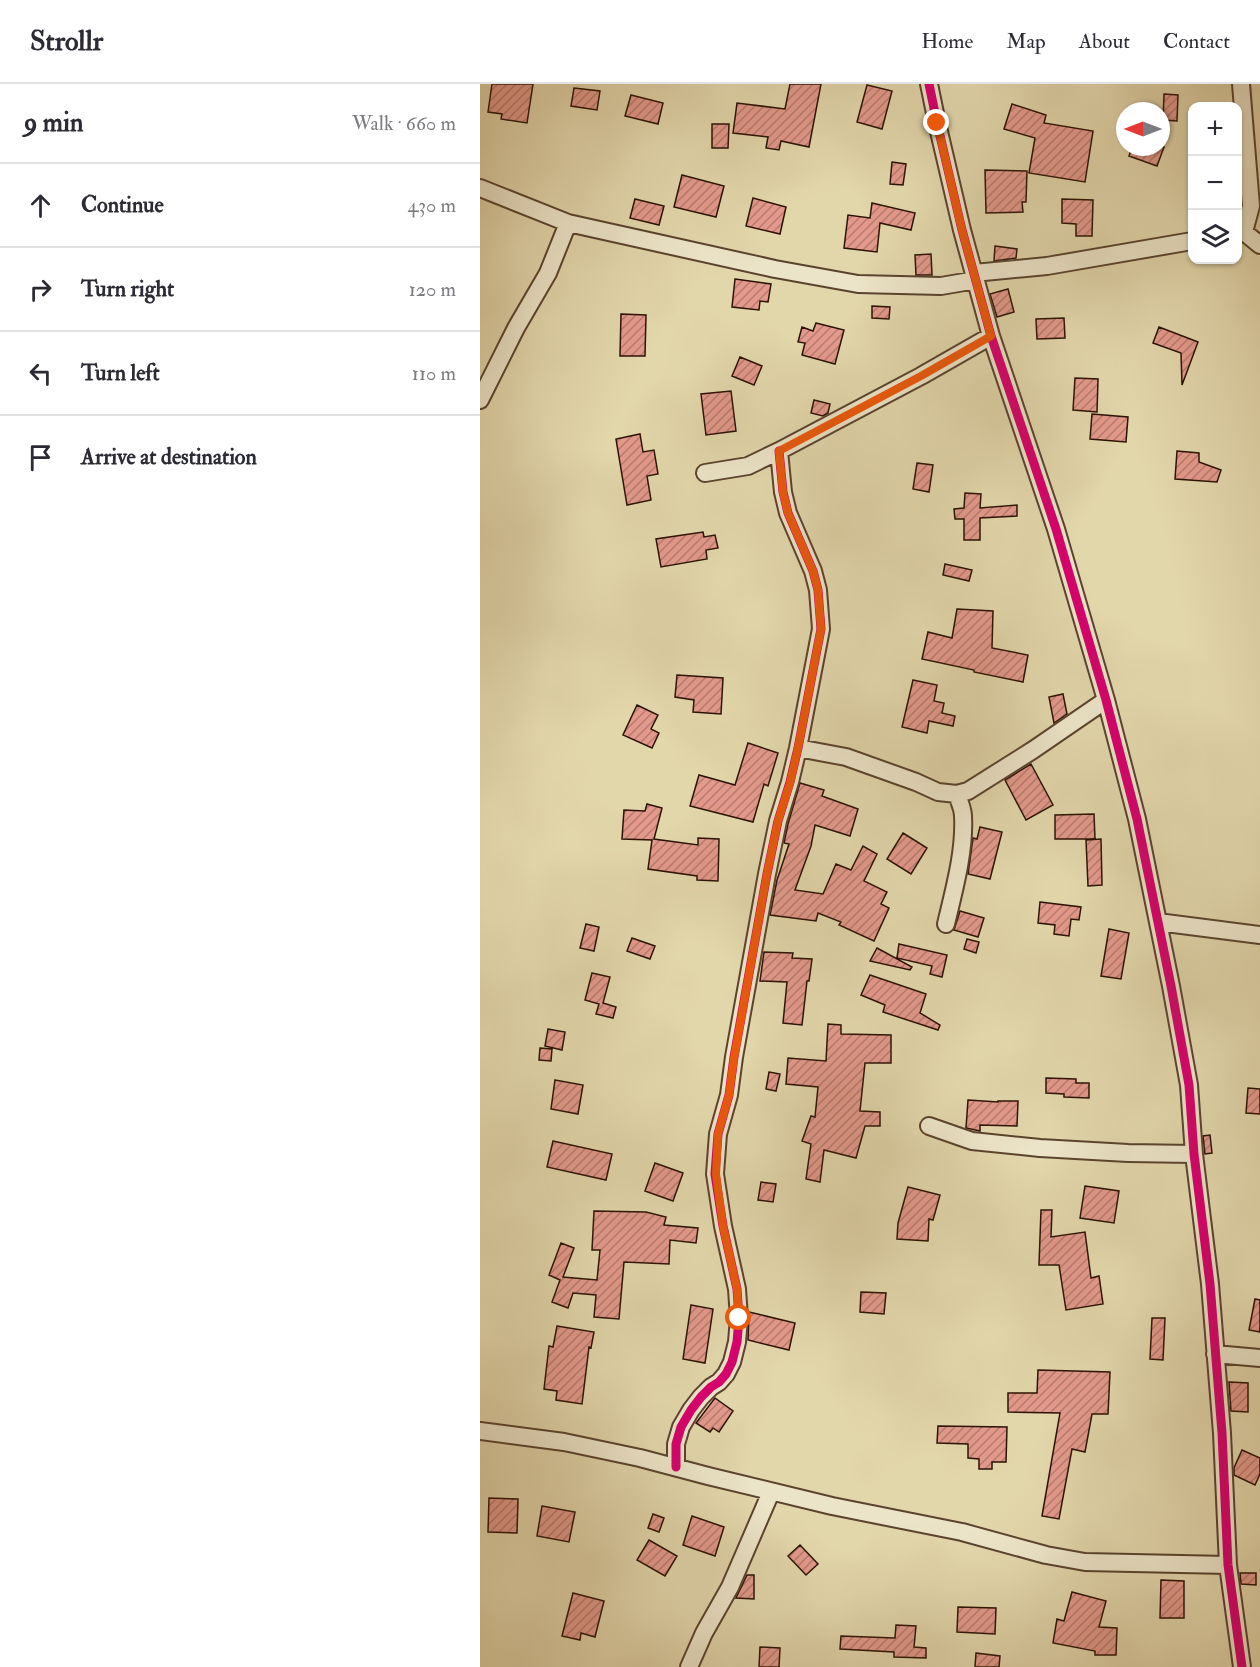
<!DOCTYPE html>
<html lang="en">
<head>
<meta charset="utf-8">
<style>
  :root { --surface:#fff; --page:#f7f7f7; --text:#2b2b33; --muted:#7c7c81; --line:#e1e1e2 }
  body { margin:0; font-family:"IM FELL Double Pica",serif; background:var(--page); color:var(--text) }
  .controls { position:absolute; right:18px; top:18px; display:grid; overflow:hidden; border-radius:12px; box-shadow:0 2px 4px #0004 }
  .controls button { width:54px; height:54px; display:grid; place-items:center; padding:0; border:0; border-bottom:2px solid var(--line); background:var(--surface); color:var(--text); font:30px sans-serif }
  .compass { position:absolute; left:636px; top:18px; width:54px; height:54px; border-radius:50%; background:var(--surface); box-shadow:0 2px 4px #0004; rotate:270deg }
  .stop { position:absolute; width:18px; height:18px; margin:-14px; border:4px solid #ea580c; border-radius:50%; background:#fff }
  .stop.end { background:#ea580c; border-color:#fff; box-shadow:0 2px 6px #0008 }
  .list { margin:0; padding:0; list-style:none }
  h2 { display:flex; justify-content:space-between; align-items:center; height:78px; margin:0; padding:0 24px; font-size:26px }
  h2 small { font-size:20px; font-weight:400; color:var(--muted) }
  .list li { display:grid; grid-template-columns:39px 1fr auto; gap:18px; align-items:center; box-sizing:border-box; height:84px; padding:0 24px; border-top:2px solid var(--line) }
  .list b { display:block; font-size:22px; white-space:nowrap }
  .list em { font-size:20px; font-style:normal; color:var(--muted) }
  .icon { flex:none; width:33px; height:33px; fill:none; stroke:currentColor; stroke-width:2; stroke-linecap:round; stroke-linejoin:round }
  .map { position:relative; flex:none; width:780px; height:1583px; overflow:hidden }
  header { display:flex; align-items:center; gap:36px; box-sizing:border-box; height:84px; padding:0 30px; background:var(--surface); border-bottom:2px solid var(--line) }
  header strong { font-size:28px }
  nav { display:flex; gap:33px; margin-inline-start:auto; font-size:21px }
  main { display:flex }
  aside { flex:1; background:var(--surface) }
  .map>svg:first-child { display:block }
  .building { fill:url(#building-hatch); stroke:#2c1205; stroke-width:1.5 }
  .lines { fill:none; stroke-linecap:round; stroke-linejoin:round }
  .minor-casing { stroke:#5a432e; stroke-width:20 }
  .minor { stroke:#ece4c8; stroke-width:16 }
  .cycleway-casing { stroke:#ece4c8; stroke-width:13 }
  .cycleway { stroke:#d6006c; stroke-width:9 }
  .route { stroke:#ea580c; stroke-width:8 }
</style>
</head>
<body>
<header>
<strong>Strollr</strong>
<nav><a>Home</a><a>Map</a><a>About</a><a>Contact</a></nav>
</header>
<main>
<aside>
<h2>9 min<small>Walk · 660 m</small></h2>
<ul class="list">
<li><svg class="icon" aria-label="ahead" viewBox="0 0 24 24"><path d="M12 20V5M6 11l6-6 6 6"/></svg><div><b>Continue</b></div><em>430 m</em></li>
<li><svg class="icon" aria-label="right" viewBox="0 0 24 24"><path d="M7 20v-9h11M14 6l5 5-5 5"/></svg><div><b>Turn right</b></div><em>120 m</em></li>
<li><svg class="icon" aria-label="left" viewBox="0 0 24 24"><path d="M17 20v-9H6M10 6l-5 5 5 5"/></svg><div><b>Turn left</b></div><em>110 m</em></li>
<li><svg class="icon" aria-label="arrive" viewBox="0 0 24 24"><path d="M6 21V4h12l-3 4 3 4H6"/></svg><div><b>Arrive at destination</b></div></li>
</ul>
</aside>
<div class="map">
<svg width="780" height="1583" viewBox="0 0 780 1583">
  <defs>
    <pattern id="building-hatch" width="6" height="6" patternUnits="userSpaceOnUse" patternTransform="scale(1.5)"><rect width="6" height="6" fill="#e3998b"/><path d="M-1 1l2-2M0 6l6-6M5 7l2-2" fill="none" stroke="#b87b70"/></pattern>
  </defs>
  <rect width="100%" height="100%" fill="#e2d6ab"/>
  <filter id="stains"><feTurbulence type="fractalNoise" baseFrequency=".00333" numOctaves="4"/><feColorMatrix values="0 0 0 0 .2 0 0 0 0 .09 0 0 0 0 .02 0 0 0 .5 -.17"/></filter>
  <radialGradient id="worn" r=".72"><stop offset=".6" stop-color="#630" stop-opacity="0"/><stop offset="1" stop-color="#630" stop-opacity=".3"/></radialGradient>
  <path class="building" d="M12 0H53L47 39 21 35 22 30 8 28Z
    M310 0H341L329 63 301 57 299 66 286 64 288 53 253 49 257 19 305 25Z
    M387 1 412 7 402 45 377 38Z
    M94 4 120 7 117 26 91 22Z
    M684 10 698 11 697 37 683 36Z
    M151 11 183 19 178 40 145 32Z
    M532 20 566 31 564 39 613 47 605 98 549 89 555 54 524 45Z
    M232 40H249L248 64H232Z
    M652 63H684L677 82 649 72Z
    M412 78 426 80 423 101 410 100Z
    M505 86 547 87 546 118H542L543 128 506 129Z
    M202 91 244 102 236 133 194 123Z
    M273 114 306 123 300 150 266 142Z
    M155 115 184 122 179 141 150 134Z
    M582 115 613 116 612 152H596V140L582 139Z
    M392 119 435 129 431 146 400 139 397 168 364 164 368 131 390 134Z
    M515 162 537 165 536 174 514 177Z
    M451 170 452 191H436L435 171Z
    M255 195 291 200 288 218 280 217 279 226 252 223Z
    M528 205 534 228 517 233 510 210Z
    M392 222 410 223 409 235 392 234Z
    M141 230 166 231 165 272H140Z
    M584 234 585 254 557 255 556 235Z
    M336 239 364 246 355 280 322 271 325 259 318 258 322 243 333 247Z
    M679 243 718 258 702 301 701 269 673 259Z
    M260 273 282 282 274 301 252 292Z
    M595 294 618 295 617 328 593 326Z
    M251 307 256 347 226 351 221 310Z
    M334 316 350 320 348 329 343 332 331 329Z
    M612 330 648 333 646 358 610 355Z
    M160 350 163 368 174 366 178 390 167 392 171 416 147 421 136 355Z
    M697 367 719 369V378L741 386 737 398 695 395Z
    M437 379 453 381 449 408 433 405Z
    M485 409 501 410 500 424 537 421V432L500 434V456H484V435H475L474 425 484 424Z
    M223 448 224 453 235 451 238 464 226 466 227 475 181 483 176 455Z
    M465 480 492 486 489 497 463 491Z
    M477 525 513 527 512 564 548 571 543 598 494 588V586L442 575 448 548 472 554Z
    M197 591 243 594 241 630 213 628 214 616 195 613Z
    M433 596 457 601 454 617 464 619 462 629 475 632 473 642 449 637 447 649 422 643Z
    M583 610 587 630 574 639 569 613Z
    M157 621 178 631 171 645 179 649 172 664 143 651Z
    M268 659 298 669 288 702 284 700 273 738 210 722 219 691 255 701Z
    M551 680 573 721 546 736 525 696Z
    M320 699 344 706 342 712 378 725 370 752 335 741 331 762 315 806 343 810 356 780 371 786 383 762 397 770 384 797 407 808 401 820 409 824 394 857 359 841 361 838 338 829 336 837 290 831 297 796 309 760 304 759 308 740Z
    M167 720 182 724 174 755 218 761V754L239 755 238 797 217 796V792L168 785 172 756 142 755 144 726 165 727Z
    M614 730 615 755H575V731Z
    M500 743 522 748 510 795 488 790 493 754 497 755Z
    M423 749 447 764 431 790 407 775Z
    M621 755 622 801 608 802 606 756Z
    M560 818 601 823 599 836 591 835 589 852 574 850 575 841 558 839Z
    M480 827 504 834 498 853 474 846Z
    M106 840 119 843 114 867 100 864Z
    M629 845 649 849 641 895 621 892Z
    M152 854 175 862 170 875 147 867Z
    M487 855 499 858 496 869 484 865Z
    M419 860 467 871 462 893 450 890 452 882 417 874Z
    M397 864 432 883 430 886 390 877Z
    M284 868 313 869 312 874 332 875 329 897H327L322 941 303 939 307 898 280 897Z
    M112 889 130 893 123 919 136 923 133 934 116 930 119 920 105 916Z
    M390 891 446 910 440 929 460 941 458 946 403 928 405 921 381 911Z
    M348 940 361 941V950L411 951V979H385L380 1027 400 1028V1042H385L376 1074 344 1066 340 1098 326 1095 331 1060 322 1057 331 1032 335 1033 338 1003 306 1000 308 974 346 977Z
    M68 945 85 948 82 966 65 962Z
    M60 964 72 965 71 977 59 976Z
    M289 988 300 990 296 1007 286 1005Z
    M566 994 596 995V999H609V1014L584 1013V1010L566 1009Z
    M75 996 103 1001 98 1030 71 1025Z
    M768 1004 780 1005V1030L766 1029Z
    M488 1016 518 1018V1017H538L537 1042 500 1041V1047L486 1044Z
    M730 1051 732 1069 725 1070 723 1052Z
    M73 1057 132 1070 126 1096 67 1083Z
    M175 1079 203 1089 193 1117 165 1107Z
    M281 1098 296 1100 293 1118 278 1116Z
    M605 1102 639 1107 634 1139 600 1134Z
    M428 1103 460 1111 453 1136 449 1135 448 1157 417 1155 418 1139Z
    M561 1126H572L571 1153 605 1148 611 1194 619 1192 623 1220 586 1226 579 1181H559Z
    M114 1127 166 1128 186 1133 184 1141 218 1144 216 1159 190 1156 189 1180 144 1178 139 1235 114 1233 116 1211 93 1209 88 1224 72 1218 80 1196 69 1191 81 1159 94 1164 83 1193 117 1196 120 1166H112Z
    M381 1208 406 1209 404 1230 380 1228Z
    M775 1215 780 1216V1248L769 1246Z
    M211 1221 233 1225 225 1279 203 1275Z
    M269 1228 315 1239 309 1266 268 1256Z
    M672 1234H685L683 1276 670 1275Z
    M77 1242 114 1248 111 1264 109 1263 102 1320 76 1316 77 1307 64 1305 69 1262 73 1263Z
    M558 1286 630 1288 628 1330H612L605 1368 592 1365 579 1435 562 1432 580 1329 528 1328V1309H557Z
    M749 1298 768 1299V1328L751 1327Z
    M235 1314 253 1327 239 1348 233 1344 230 1348 216 1339Z
    M458 1342 527 1343 526 1378H512V1385H499V1375L488 1374V1360L457 1359Z
    M762 1366 780 1374V1390L775 1401 754 1391V1384Z
    M9 1414 38 1415 37 1449 8 1448Z
    M62 1422 95 1428 89 1458 57 1452Z
    M173 1430 184 1434 179 1448 168 1444Z
    M212 1432 244 1443 235 1472 203 1461Z
    M169 1456 197 1472 185 1492 157 1476Z
    M320 1461 338 1480 326 1491 308 1472Z
    M760 1489H776V1501L761 1500Z
    M267 1491H274V1515L256 1514Z
    M681 1496 704 1497V1534H680Z
    M592 1508 626 1517 619 1543 637 1544 636 1571H615V1567L573 1559 577 1535 584 1537Z
    M93 1509 124 1517 115 1553 101 1549 100 1556 82 1552Z
    M478 1523 516 1524 515 1550 477 1548Z
    M416 1541 436 1542 434 1563 446 1564V1574L414 1573V1568L360 1565 361 1552 415 1554Z
    M280 1563 300 1564 299 1583H279Z
    M496 1569 520 1572 519 1583H495Z"/>
  <g class="lines">
    <g class="minor-casing">
      <path id="minor" d="M449 0 457 39 482 146 511 252 576 445 626 616 657 735 691 902 709 1001 714 1070 730 1200 742 1349 748 1481 762 1583
        M761 0 771 122 764 148 780 161
        M0 104 88 139 295 185 378 200 461 202 496 196
        M494 189 567 182 712 157
        M0 316 36 244 68 189 88 139
        M225 389 268 382 299 367 441 292 511 252
        M318 664 366 673 436 698 458 708 477 710 488 707 553 666 626 616
        M678 838 780 851
        M466 840C474 806 485 767 483 732 483 725 479 717 477 710
        M449 1042 492 1057 560 1064 648 1069 714 1070
        M735 1270 780 1274
        M0 1347 84 1358 160 1374 228 1392 352 1422 482 1448 566 1471 605 1478 748 1481
        M196 1383V1360L201 1343 211 1326 221 1313 231 1303 239 1298 246 1290 252 1278 257 1258 259 1234 257 1205 243 1142 235 1090 238 1050 249 1011 254 973 287 790 298 737 310 698 318 664 341 545 338 506 333 487 308 429 303 408 299 367
        M209 1583 224 1549 250 1503 291 1408"/>
    </g>
    <use href="#minor" class="minor"/>
    <g class="cycleway-casing">
      <path id="cycleway" d="M449 0 457 39 482 146 511 252 576 445 626 616 657 735 691 902 709 1001 714 1070 730 1200 742 1349 748 1481 762 1583
        M196 1383V1360L201 1343 211 1326 221 1313 231 1303 239 1298 246 1290 252 1278 257 1258 259 1234 257 1205 243 1142 235 1090 238 1050 249 1011 254 973 287 790 298 737 310 698 318 664 341 545 338 506 333 487 308 429 303 408 299 367"/>
    </g>
    <use href="#cycleway" class="cycleway"/>
  </g>
  <g class="lines">
    <path class="route" d="M259 1234 257 1205 243 1142 236 1090 238 1050 249 1011 254 974 287 790 298 737 310 699 318 664 341 545 338 506 333 487 308 429 303 408 299 367 441 292 511 252 482 146 457 39"/>
  </g>
  <rect width="100%" height="100%" filter="url(#stains)"/>
  <rect width="100%" height="100%" fill="url(#worn)"/>
</svg>
<div class="controls">
<button>+</button>
<button>−</button>
<button><svg class="icon" aria-label="layers" viewBox="0 0 24 24"><path d="M12 4l9 5-9 5-9-5zM3 14l9 5 9-5"/></svg></button>
</div>
<svg class="compass" viewBox="-18 -18 36 36"><path d="M0-13l5 13h-10z" fill="#e53935"/><path d="M0 13l5-13h-10z" fill="#7c7c81"/></svg>
<div class="stop" style="left:259px;top:1234px"></div>
<div class="stop end" style="left:457px;top:39px"></div>
</div>
</main>
</body>
</html>
